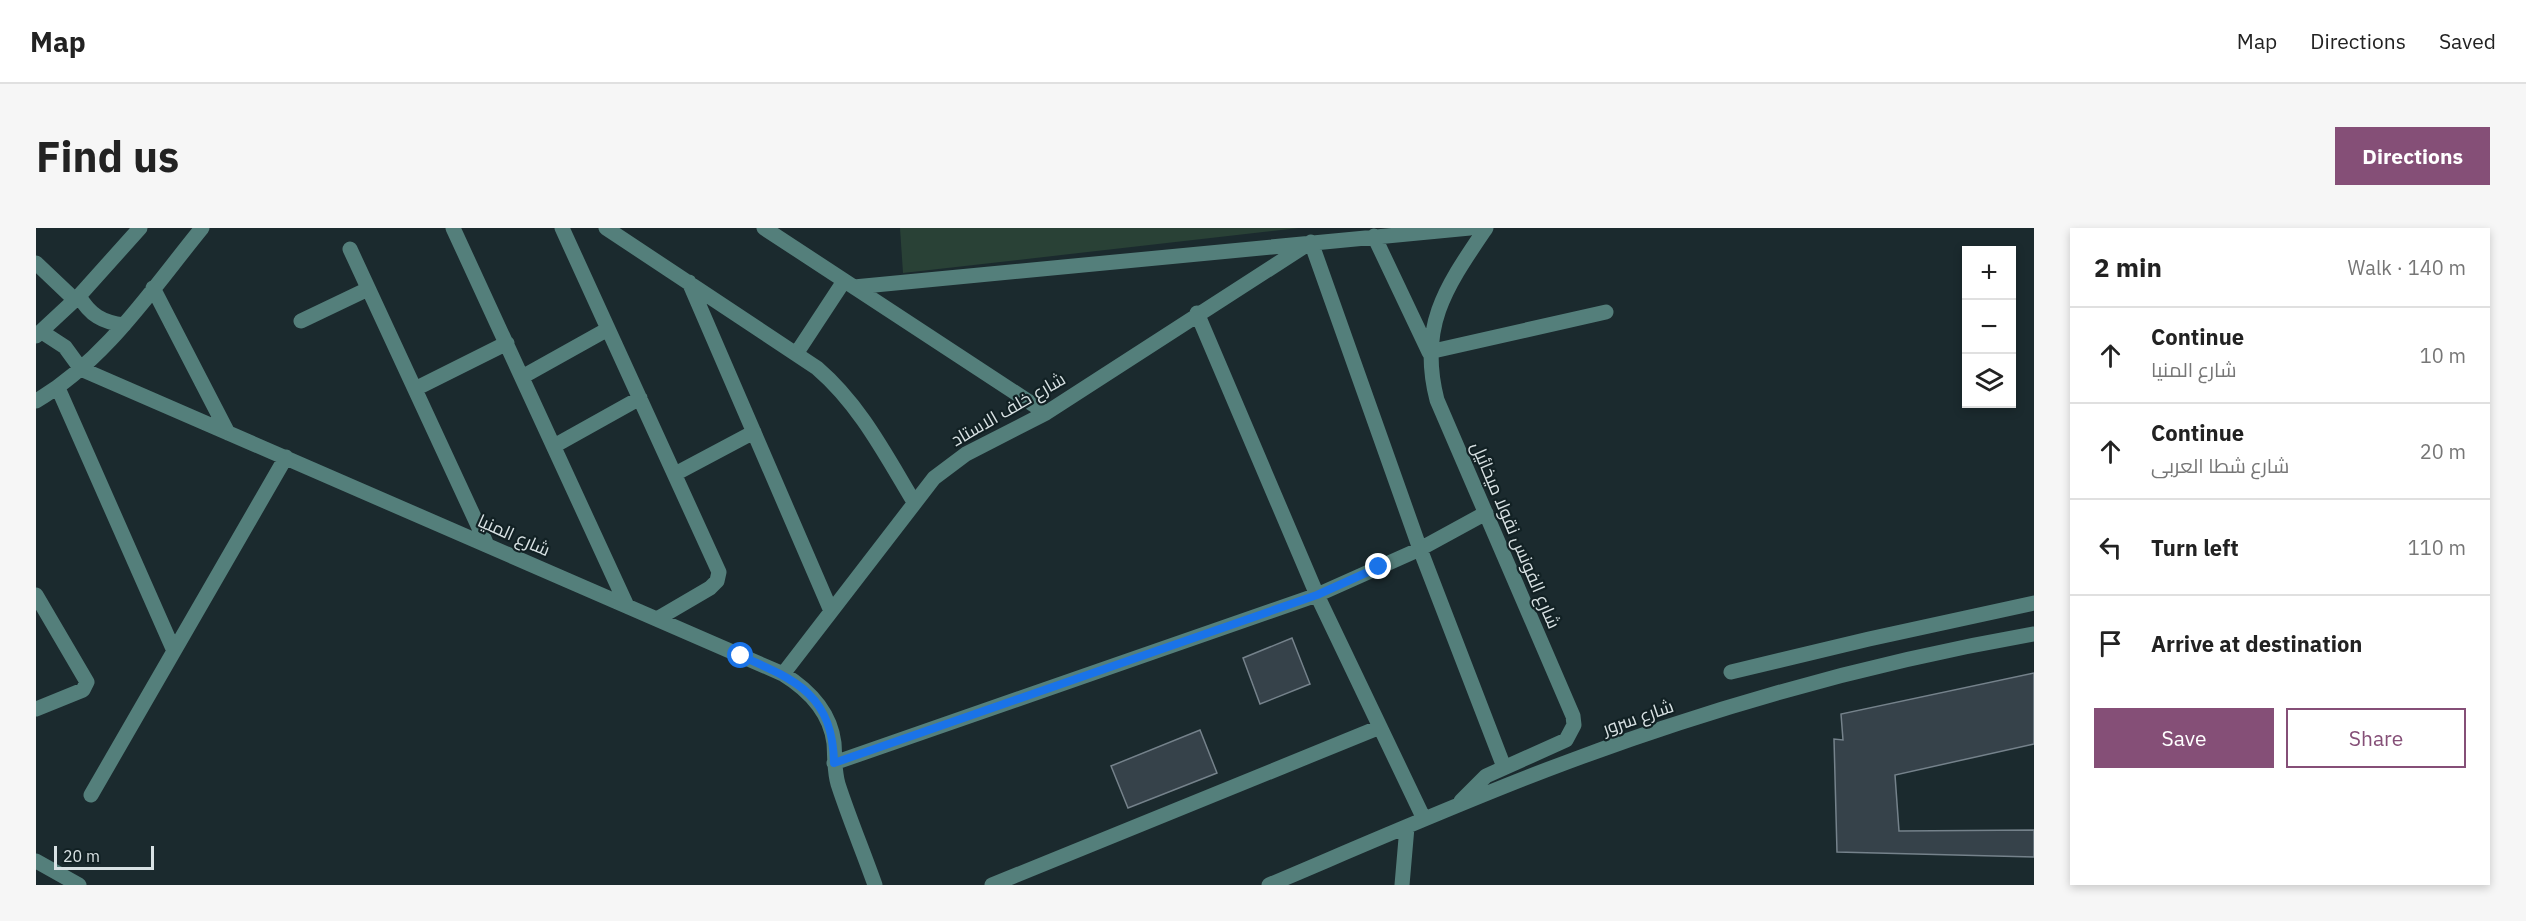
<!DOCTYPE html>
<html lang="en">
<head>
<meta charset="utf-8">
<style>
  :root { --surface:#fff; --page:#f6f6f6; --text:#222; --muted:#767676; --line:#e0e0e0; --accent:#854f77 }
  body { margin:0; font-family:"IBM Plex Sans",Cairo,sans-serif; background:var(--page); color:var(--text) }
  .controls { position:absolute; right:18px; top:18px; display:grid; overflow:hidden; border-radius:0px; box-shadow:0 3px 9px #0003 }
  .controls button { width:54px; height:54px; display:grid; place-items:center; padding:0; border:0; border-bottom:2px solid var(--line); background:var(--surface); color:var(--text); font:30px sans-serif }
  .scale { position:absolute; left:18px; bottom:15px; width:100px; box-sizing:border-box; padding-left:6px; border:3px solid #d9e2e4; border-top:0; font-size:16px; line-height:21px; white-space:nowrap; color:#d9e2e4; -webkit-text-stroke:4px #122124; paint-order:stroke }
  .stop { position:absolute; width:18px; height:18px; margin:-14px; border:4px solid #1a73e8; border-radius:50%; background:#fff }
  .stop.end { background:#1a73e8; border-color:#fff; box-shadow:0 2px 6px #0008 }
  .list { margin:0; padding:0; list-style:none }
  h2 { display:flex; justify-content:space-between; align-items:center; height:78px; margin:0; padding:0 24px; font-size:26px }
  h2 small { font-size:20px; font-weight:400; color:var(--muted) }
  .list li { display:grid; grid-template-columns:39px 1fr auto; gap:18px; align-items:center; box-sizing:border-box; height:96px; padding:0 24px; border-top:2px solid var(--line) }
  .list b { display:block; font-size:22px; white-space:nowrap }
  .list p { margin:0; font-size:20px; white-space:nowrap; color:var(--muted) }
  .list em { font-size:20px; font-style:normal; color:var(--muted) }
  .actions { display:flex; gap:12px; padding:18px 24px }
  .actions a { flex:1; padding:14px 0; border:2px solid var(--accent); border-radius:0px; text-align:center; font-size:21px; color:var(--accent) }
  .actions .main { background:var(--accent); color:#fff }
  .icon { flex:none; width:33px; height:33px; fill:none; stroke:currentColor; stroke-width:2; stroke-linecap:round; stroke-linejoin:round }
  .map { position:relative; flex:none; width:1998px; height:657px; overflow:hidden; border-radius:0px }
  header { display:flex; align-items:center; gap:36px; box-sizing:border-box; height:84px; padding:0 30px; background:var(--surface); border-bottom:2px solid var(--line) }
  header strong { font-size:28px }
  nav { display:flex; gap:33px; margin-inline-start:auto; font-size:21px }
  .intro { display:flex; align-items:center; justify-content:space-between; box-sizing:border-box; height:144px; padding:0 36px }
  h1 { margin:0; font-size:42px }
  .button { padding:15px 27px; border-radius:0px; background:var(--accent); color:#fff; font-size:21px; font-weight:700 }
  main { display:flex; gap:36px; padding:0 36px }
  aside { flex:1; background:var(--surface); border-radius:0px; box-shadow:0 3px 9px #0003 }
  .map>svg:first-child { display:block }
  .green { fill:#294136 }
  .building { fill:#36424a; stroke:#75828b; stroke-width:1.5 }
  .lines { fill:none; stroke-linecap:round; stroke-linejoin:round }
  .minor { stroke:#547f7b; stroke-width:15 }
  .route { stroke:#1a73e8; stroke-width:8 }
  .labels { text-anchor:middle; dominant-baseline:central; stroke-width:4.5; stroke-linejoin:round; paint-order:stroke }
  .street-label { font-size:18px; fill:#d9e2e4; stroke:#122124 }
</style>
</head>
<body>
<header>
<strong>Map</strong>
<nav><a>Map</a><a>Directions</a><a>Saved</a></nav>
</header>
<div class="intro"><h1>Find us</h1><a class="button">Directions</a></div>
<main>
<div class="map">
<svg width="1998" height="657" viewBox="0 0 1998 657">
  <rect width="100%" height="100%" fill="#1b2a2e"/>
  <path class="green" d="M864 0H1263L867 45Z"/>
  <path class="building" d="M1256 410 1274 456 1224 476 1207 430Z
    M1998 445V516L1859 547 1863 603 1998 602V629L1801 624 1798 511 1807 512 1805 486Z
    M1164 502 1181 545 1092 580 1075 538Z"/>
  <g class="lines">
    <path class="minor" d="M417 0 591 378
      M526 0 683 344 681 353 674 360 621 391
      M570 0 781 140C824 177 849 226 878 274
      M728 0 1010 185
      M1338 8 1393 124 1570 84
      M314 21 451 317
      M0 35 39 72
      M653 54 795 383
      M818 59 1434 0
      M117 60 192 205
      M43 68C54 87 66 94 88 97
      M1161 85 1281 367 1388 591
      M265 93 332 61
      M6 104 29 119 45 141 747 446C773 462 794 483 798 515 799 529 798 542 802 556 813 590 827 623 839 657
      M0 108 43 68 104 0
      M760 126 808 53
      M486 149 572 101
      M22 160 138 423
      M379 161 471 115
      M0 173C70 132 116 61 166 0
      M518 218 604 170
      M639 246 718 204
      M0 367 51 454 47 462 0 481
      M1695 444 1833 411 1998 375
      M747 446 898 250 930 226 1010 185 1275 14 1384 321 1468 539
      M798 535 1281 367 1384 321 1450 285
      M55 567 250 229
      M1425 573 1450 548 1530 512 1538 497 1537 488 1401 172C1382 98 1410 59 1450 0
      M0 633 43 657
      M956 657 1344 499
      M1233 657C1325 618 1416 578 1510 542 1667 482 1832 435 1998 406
      M1366 657 1371 599"/>
  </g>
  <g class="lines">
    <path class="route" d="M705 428C760 452 797 467 798 535L1281 367 1343 339"/>
  </g>
  <g class="labels">
    <g class="street-label">
      <text transform="translate(972 181) rotate(-30)">شارع خلف الاستاد</text>
      <text transform="translate(478 307) rotate(24)">شارع المنيا</text>
      <text transform="translate(1480 307) rotate(67)">شارع الفونس نقولا ميخائيل</text>
      <text transform="translate(1602 489) rotate(-19)">شارع سرور</text>
    </g>
  </g>
</svg>
<div class="controls">
<button>+</button>
<button>−</button>
<button><svg class="icon" aria-label="layers" viewBox="0 0 24 24"><path d="M12 4l9 5-9 5-9-5zM3 14l9 5 9-5"/></svg></button>
</div>
<div class="scale">20 m</div>
<div class="stop" style="left:705px;top:428px"></div>
<div class="stop end" style="left:1343px;top:339px"></div>
</div>
<aside>
<h2>2 min<small>Walk · 140 m</small></h2>
<ul class="list">
<li><svg class="icon" aria-label="ahead" viewBox="0 0 24 24"><path d="M12 20V5M6 11l6-6 6 6"/></svg><div><b>Continue</b><p>شارع المنيا</p></div><em>10 m</em></li>
<li><svg class="icon" aria-label="ahead" viewBox="0 0 24 24"><path d="M12 20V5M6 11l6-6 6 6"/></svg><div><b>Continue</b><p>شارع شطا العربى</p></div><em>20 m</em></li>
<li><svg class="icon" aria-label="left" viewBox="0 0 24 24"><path d="M17 20v-9H6M10 6l-5 5 5 5"/></svg><div><b>Turn left</b></div><em>110 m</em></li>
<li><svg class="icon" aria-label="arrive" viewBox="0 0 24 24"><path d="M6 21V4h12l-3 4 3 4H6"/></svg><div><b>Arrive at destination</b></div></li>
</ul>
<div class="actions"><a class="main">Save</a><a>Share</a></div>
</aside>
</main>
</body>
</html>
